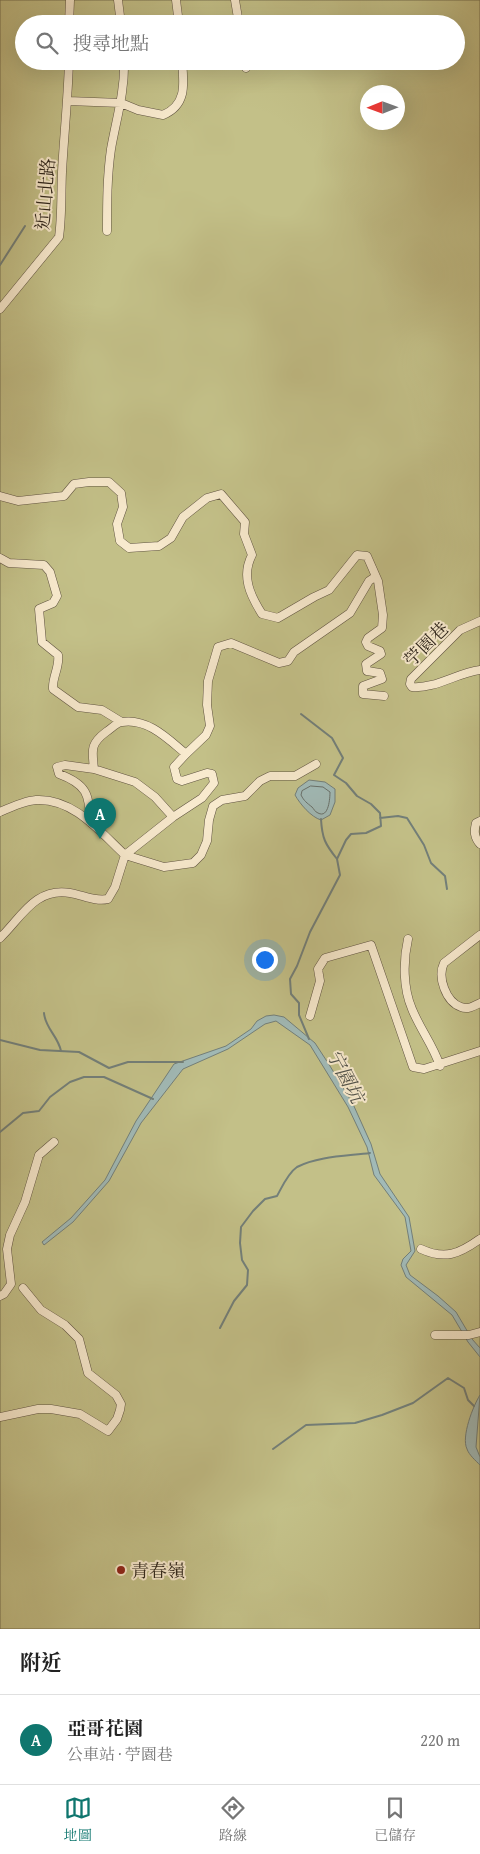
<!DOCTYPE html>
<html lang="zh-TW">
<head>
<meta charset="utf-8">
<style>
  :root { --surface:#fff; --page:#f2f2f2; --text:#222; --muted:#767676; --line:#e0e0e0; --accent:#0f766e }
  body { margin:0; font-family:"Gentium Book Plus","Noto Serif TC",serif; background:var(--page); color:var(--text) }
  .compass { position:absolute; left:360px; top:85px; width:45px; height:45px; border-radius:50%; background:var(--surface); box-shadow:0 5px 20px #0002; rotate:269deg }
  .you { position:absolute; left:264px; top:959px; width:18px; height:18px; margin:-12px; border:4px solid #fff; border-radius:50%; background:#1a73e8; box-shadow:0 0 0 8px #1a73e833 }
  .badge { display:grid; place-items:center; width:32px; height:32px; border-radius:50%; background:var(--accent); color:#fff; font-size:16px; font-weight:700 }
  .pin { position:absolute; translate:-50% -41px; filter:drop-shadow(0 1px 2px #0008) }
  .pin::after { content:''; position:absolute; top:26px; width:18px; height:15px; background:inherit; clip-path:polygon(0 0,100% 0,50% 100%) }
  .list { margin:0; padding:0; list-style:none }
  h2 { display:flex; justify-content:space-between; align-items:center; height:65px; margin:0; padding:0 20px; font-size:21px }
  h2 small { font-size:16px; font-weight:400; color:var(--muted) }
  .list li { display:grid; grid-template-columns:32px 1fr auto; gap:15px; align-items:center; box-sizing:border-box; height:90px; padding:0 20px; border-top:1px solid var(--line) }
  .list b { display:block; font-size:19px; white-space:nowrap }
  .list p { margin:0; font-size:16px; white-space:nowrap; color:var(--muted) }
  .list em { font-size:16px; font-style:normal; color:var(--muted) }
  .icon { flex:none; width:28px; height:28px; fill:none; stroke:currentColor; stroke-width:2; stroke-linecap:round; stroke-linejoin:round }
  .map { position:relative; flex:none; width:480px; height:1629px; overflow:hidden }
  .search { position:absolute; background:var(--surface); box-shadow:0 5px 20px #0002; left:15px; right:15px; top:15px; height:55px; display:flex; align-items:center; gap:12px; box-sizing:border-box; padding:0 18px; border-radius:28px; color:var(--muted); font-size:19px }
  .sheet { height:155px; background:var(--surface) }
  nav { display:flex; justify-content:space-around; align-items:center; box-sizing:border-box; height:70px; border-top:1px solid var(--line); background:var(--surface); font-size:14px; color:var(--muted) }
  nav a { display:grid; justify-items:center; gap:2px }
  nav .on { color:var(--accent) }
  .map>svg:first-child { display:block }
  .green { fill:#c3c088; stroke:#797352; fill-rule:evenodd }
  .water { fill:#a1bab7; stroke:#737f79 }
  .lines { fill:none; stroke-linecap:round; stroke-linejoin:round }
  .shore { stroke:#68706a; stroke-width:1 }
  .stream { stroke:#737f79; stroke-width:2 }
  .minor-casing { stroke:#605442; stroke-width:9 }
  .minor { stroke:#f8eace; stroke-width:8 }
  .poi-dot { fill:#8f2418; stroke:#f8eace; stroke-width:2 }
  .labels { text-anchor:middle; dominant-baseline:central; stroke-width:4; stroke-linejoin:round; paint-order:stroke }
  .street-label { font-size:18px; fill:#2f261c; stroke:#f8eace }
  .poi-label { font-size:18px; fill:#2f261c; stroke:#f8eace; text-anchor:start }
  .water-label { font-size:19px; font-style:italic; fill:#51524a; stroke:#f8eace }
</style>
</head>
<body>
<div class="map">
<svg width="480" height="1629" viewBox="0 0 480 1629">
  <rect width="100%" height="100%" fill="#f5dfb3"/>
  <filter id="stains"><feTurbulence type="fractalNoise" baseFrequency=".004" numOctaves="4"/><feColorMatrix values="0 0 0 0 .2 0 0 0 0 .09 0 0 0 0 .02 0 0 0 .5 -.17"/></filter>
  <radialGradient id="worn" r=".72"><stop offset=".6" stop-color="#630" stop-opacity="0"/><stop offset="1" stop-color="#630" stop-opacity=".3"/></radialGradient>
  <path class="green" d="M0 0H480V1629H0ZM24 24H456V61H24ZM368 92H398V122H368Z"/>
  <path class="water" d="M309 780 325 782 335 789V802L330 815 321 820C311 817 300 804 295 795L298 788Z
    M274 1015 284 1017 315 1043 330 1066 353 1104 371 1144 380 1174 409 1217 415 1251 406 1265 410 1275 438 1296 456 1312 472 1339 480 1348V1357L468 1342 452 1315 406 1277 401 1265 403 1259 411 1251 405 1217 374 1175 367 1147 348 1107 310 1045 276 1021 265 1024 228 1049 183 1069 141 1123 109 1181 73 1222 44 1245 42 1242 71 1218 105 1180 136 1121 174 1064 226 1046 251 1029 257 1021 266 1016Z
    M480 1395 476 1447 480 1457V1465C476 1461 469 1455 467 1449 461 1437 473 1406 480 1395Z"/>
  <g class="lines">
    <path class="shore" d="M311 786 323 787 330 792C330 797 329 819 318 813 315 812 314 809 312 807 307 803 304 801 301 795L302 791Z"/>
    <path class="stream" d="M0 265 25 226
      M301 714 332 738 343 758 334 775 346 783 357 796 371 804 380 813 381 826 366 833 351 834 346 840 337 859 340 875 310 932 297 966 290 979 291 994 299 1003V1015L309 1039
      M380 818 398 816 407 818 424 845 431 863 445 876 447 889
      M321 819C322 838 325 844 337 859
      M44 1013C45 1028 58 1036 61 1051
      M0 1040 40 1050 79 1052 109 1068 128 1062H183
      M0 1132 23 1113 39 1111 50 1097 70 1082 84 1077H104L153 1099
      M220 1328 234 1301 247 1285 248 1270 242 1260 240 1243 241 1227 253 1211 265 1199 277 1196C282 1187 288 1173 297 1167 318 1156 348 1156 370 1153
      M273 1449 306 1425 355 1423 382 1415 413 1403 448 1378 464 1388 468 1400 474 1406"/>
    <g class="minor-casing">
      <path id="minor" d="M118 0 121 24
        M176 0 179 24
        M235 0 239 24
        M69 24 70 0
        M245 61 246 68
        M68 101 121 103 138 110 163 115C187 105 184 84 182 61
        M107 231C107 203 107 177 111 149 116 120 125 92 124 61
        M0 309 59 237C62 216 61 194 62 172 64 135 68 98 69 61
        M0 496 18 501 64 496 74 484 89 482H109L121 493 123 507 117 524 120 541 129 548 159 546 171 538 183 517 207 498 221 494 245 522 244 534 252 555C241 576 250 595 262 614L278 618 314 597 329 590 357 555 367 556 378 581 383 615 382 628 368 638 366 642 368 646 380 651 381 654 366 664 367 671 380 673 382 679 363 686V694L384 696
        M0 558 9 563 44 565 50 572 57 596 53 603 39 609 42 642 58 655C60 667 52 677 53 689L78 707 102 710 120 721
        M480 621 460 630 411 679 410 684 412 687C435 689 457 673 480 670
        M94 769 135 782 155 797 173 817
        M0 812C11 807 24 801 36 800 74 798 100 832 125 855L115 887 108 899C95 902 83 895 70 893 35 887 21 918 0 938
        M480 821 476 823C474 831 474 837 480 844
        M90 822C90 794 86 784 59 774L57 767 65 765 94 769C92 750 90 744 106 732 111 729 117 722 122 722 148 718 168 739 186 754L206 735 210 726 207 705 208 681 218 647 231 643 279 663 288 661 294 652 350 613 369 581 375 577
        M125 855 164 867 193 863 201 855 207 841 209 820 213 806 222 800 245 796 260 781 270 776H295L316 764
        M125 855 173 817 202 798 214 783 212 774 207 773 182 781 177 779 174 767 186 754
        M480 935 444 963C437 977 446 1002 461 1007 468 1010 474 1006 480 1003
        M408 939C403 961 403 988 412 1009 420 1029 433 1045 440 1066
        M310 1016 320 981 318 969 325 958 371 945 413 1067 424 1069 480 1051
        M421 1249C445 1260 459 1254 480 1239
        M0 1296 4 1294 11 1284 7 1249 10 1235 25 1202 39 1155 54 1142
        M435 1335H469L480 1332
        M0 1417 38 1409H51L80 1414 108 1431 117 1419 120 1410 121 1404 116 1395 88 1373 79 1339 65 1325 41 1310 23 1288"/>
    </g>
    <use href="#minor" class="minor"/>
  </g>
  <circle class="poi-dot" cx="121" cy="1570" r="5"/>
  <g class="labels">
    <g class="street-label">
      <text transform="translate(45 194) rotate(-85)">近山北路</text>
      <text transform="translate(426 644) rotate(-45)">苧園巷</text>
    </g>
    <g class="poi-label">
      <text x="131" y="1570">青春嶺</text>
    </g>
    <g class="water-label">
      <text transform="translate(346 1076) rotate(62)">宁園坑</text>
    </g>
  </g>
  <rect width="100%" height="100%" filter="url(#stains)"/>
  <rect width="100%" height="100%" fill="url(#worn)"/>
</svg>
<svg class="compass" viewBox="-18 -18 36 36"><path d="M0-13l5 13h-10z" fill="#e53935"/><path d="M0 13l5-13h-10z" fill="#767676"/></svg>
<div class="you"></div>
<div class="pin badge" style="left:100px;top:839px">A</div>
<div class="search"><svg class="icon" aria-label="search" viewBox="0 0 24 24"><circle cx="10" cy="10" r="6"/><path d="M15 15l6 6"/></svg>搜尋地點</div>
</div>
<section class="sheet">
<h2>附近<small></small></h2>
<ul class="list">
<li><span class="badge">A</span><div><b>亞哥花園</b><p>公車站 · 苧園巷</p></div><em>220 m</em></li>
</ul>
</section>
<nav>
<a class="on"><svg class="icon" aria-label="map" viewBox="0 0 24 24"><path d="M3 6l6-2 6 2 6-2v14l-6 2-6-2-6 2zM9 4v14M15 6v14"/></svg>地圖</a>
<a><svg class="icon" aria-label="directions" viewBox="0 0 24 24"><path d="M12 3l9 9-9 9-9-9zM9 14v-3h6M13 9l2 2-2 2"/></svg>路線</a>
<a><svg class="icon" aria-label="saved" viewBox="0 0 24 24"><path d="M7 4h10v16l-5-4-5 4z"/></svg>已儲存</a>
</nav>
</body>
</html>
